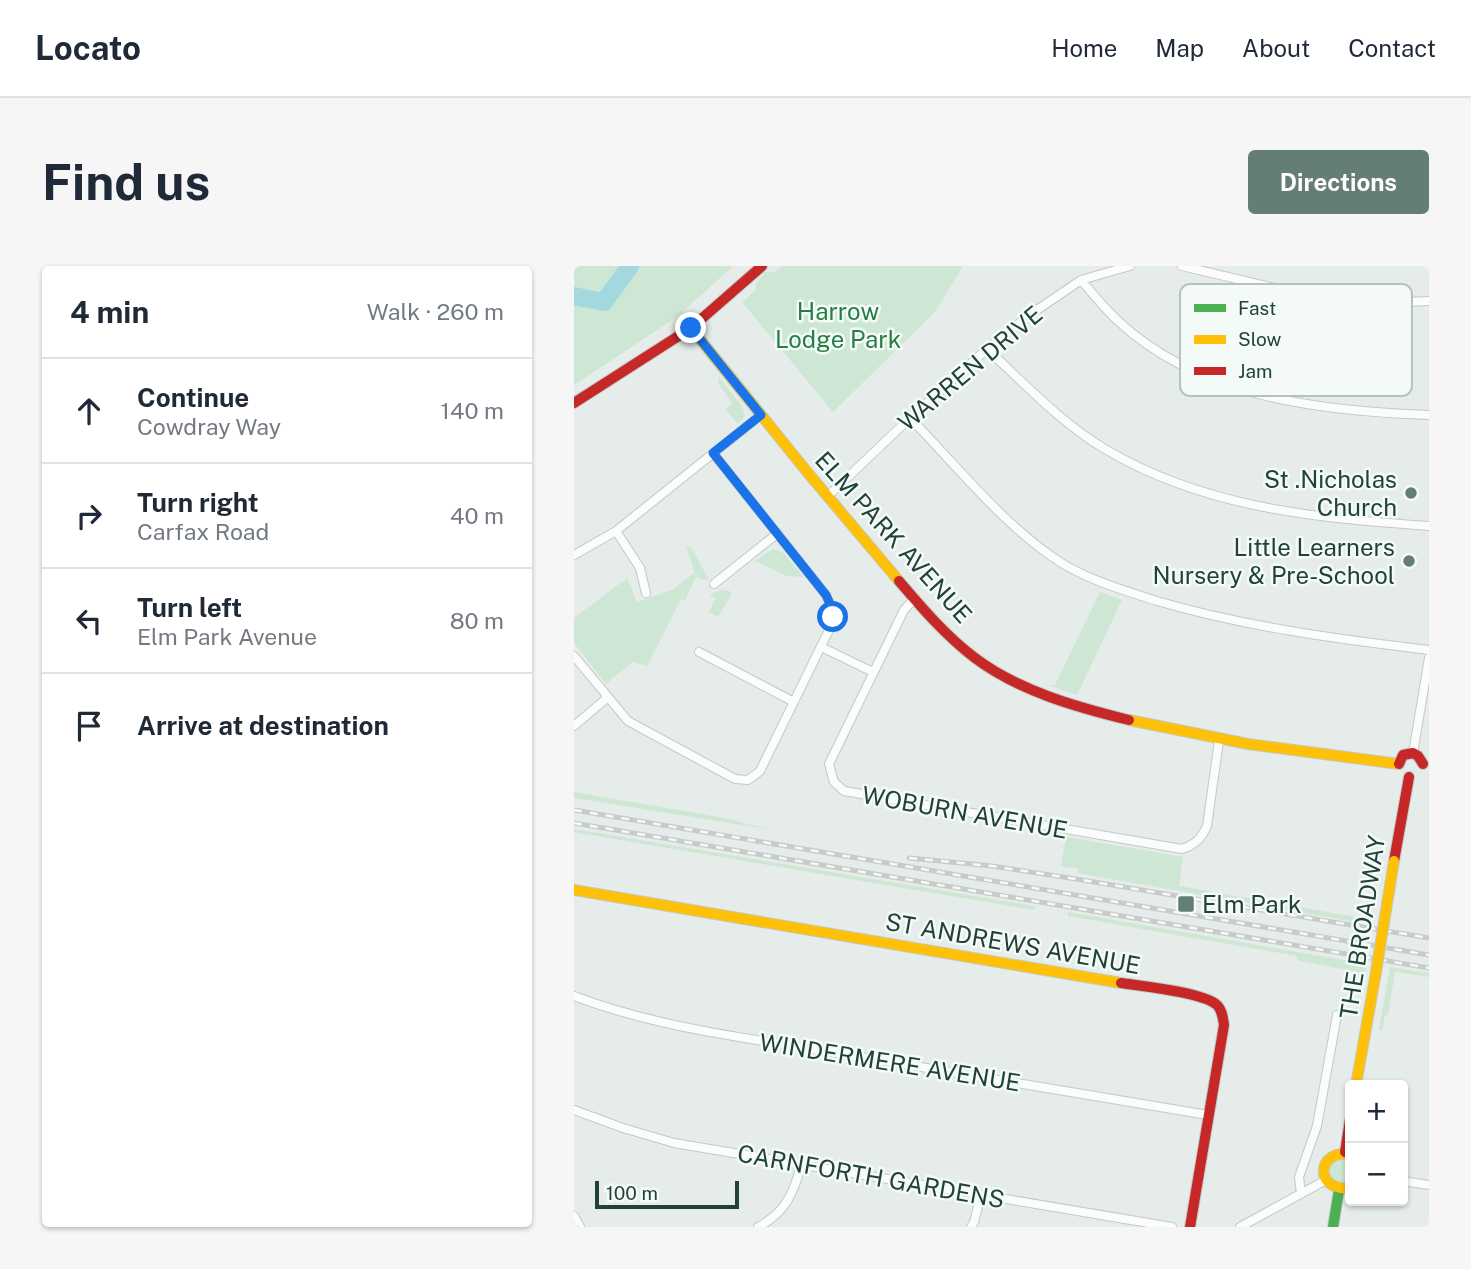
<!DOCTYPE html>
<html lang="en">
<head>
<meta charset="utf-8">
<style>
  :root { --surface:#fff; --page:#f6f6f7; --text:#1f2937; --muted:#747a83; --line:#e0e1e3; --accent:#657e75 }
  body { margin:0; font-family:"Public Sans",sans-serif; background:var(--page); color:var(--text) }
  .controls { position:absolute; right:21px; bottom:21px; display:grid; overflow:hidden; border-radius:7px; box-shadow:0 2px 5px #0004 }
  .controls button { width:63px; height:63px; display:grid; place-items:center; padding:0; border:0; border-bottom:2px solid var(--line); background:var(--surface); color:var(--text); font:35px sans-serif }
  .scale { position:absolute; left:21px; bottom:18px; width:144px; box-sizing:border-box; padding-left:7px; border:4px solid #204237; border-top:0; font-size:19px; line-height:24px; white-space:nowrap; color:#204237; -webkit-text-stroke:5px #f4faf7; paint-order:stroke }
  .stop { position:absolute; width:21px; height:21px; margin:-16px; border:5px solid #1a73e8; border-radius:50%; background:#fff }
  .stop.end { background:#1a73e8; border-color:#fff; box-shadow:0 2px 7px #0008 }
  .list { margin:0; padding:0; list-style:none }
  h2 { display:flex; justify-content:space-between; align-items:center; height:91px; margin:0; padding:0 28px; font-size:30px }
  h2 small { font-size:23px; font-weight:400; color:var(--muted) }
  .list li { display:grid; grid-template-columns:46px 1fr auto; gap:21px; align-items:center; box-sizing:border-box; height:105px; padding:0 28px; border-top:2px solid var(--line) }
  .list b { display:block; font-size:26px; white-space:nowrap }
  .list p { margin:0; font-size:23px; white-space:nowrap; color:var(--muted) }
  .list em { font-size:23px; font-style:normal; color:var(--muted) }
  .icon { flex:none; width:38px; height:38px; fill:none; stroke:currentColor; stroke-width:2; stroke-linecap:round; stroke-linejoin:round }
  .map { position:relative; flex:none; width:855px; height:961px; overflow:hidden; border-radius:7px }
  header { display:flex; align-items:center; gap:42px; box-sizing:border-box; height:98px; padding:0 35px; background:var(--surface); border-bottom:2px solid var(--line) }
  header strong { font-size:33px }
  nav { display:flex; gap:38px; margin-inline-start:auto; font-size:24px }
  .intro { display:flex; align-items:center; justify-content:space-between; box-sizing:border-box; height:168px; padding:0 42px }
  h1 { margin:0; font-size:49px }
  .button { padding:18px 32px; border-radius:7px; background:var(--accent); color:#fff; font-size:24px; font-weight:700 }
  main { display:flex; gap:42px; padding:0 42px }
  aside { flex:1; background:var(--surface); border-radius:7px; box-shadow:0 2px 5px #0004 }
  .map>svg:first-child { display:block }
  .green { fill:#cee6d4 }
  .lines { fill:none; stroke-linecap:round; stroke-linejoin:round }
  .river { stroke:#a3d8de; stroke-width:18 }
  .street-casing { stroke:#c3c9c6; stroke-width:10 }
  .fast-casing { stroke:#c1cac6; stroke-width:12 }
  .slow-casing { stroke:#c1cac6; stroke-width:12 }
  .jam-casing { stroke:#c1cac6; stroke-width:12 }
  .street { stroke:#fbfcfc; stroke-width:8 }
  .fast { stroke:#4caf50; stroke-width:10 }
  .slow { stroke:#ffc107; stroke-width:10 }
  .jam { stroke:#c62828; stroke-width:10 }
  .rail-casing { stroke:#c7ccca; stroke-width:5 }
  .rail { stroke:#f4faf7; stroke-width:2.5; stroke-dasharray:8; stroke-linecap:butt }
  .slow-bridge-casing { stroke:#c1cac6; stroke-width:12; stroke-linecap:butt }
  .slow-bridge { stroke:#ffc107; stroke-width:10 }
  .route { stroke:#1a73e8; stroke-width:9 }
  .poi-dot { fill:#657e75; stroke:#f4faf7; stroke-width:2.5 }
  .labels { text-anchor:middle; dominant-baseline:central; stroke-width:5; stroke-linejoin:round; paint-order:stroke }
  .park-label { font-size:24px; fill:#267e44; stroke:#f4faf7 }
  .street-label { font-size:24px; fill:#204237; stroke:#f4faf7 }
  .poi-label { font-size:24px; fill:#204237; stroke:#f4faf7; text-anchor:end }
  .key { fill:#f4faf7; stroke:#b4c3bd; stroke-width:2 }
  .key-label { font-size:19px; fill:#204237 }
</style>
</head>
<body>
<header>
<strong>Locato</strong>
<nav><a>Home</a><a>Map</a><a>About</a><a>Contact</a></nav>
</header>
<div class="intro"><h1>Find us</h1><a class="button">Directions</a></div>
<main>
<aside>
<h2>4 min<small>Walk · 260 m</small></h2>
<ul class="list">
<li><svg class="icon" aria-label="ahead" viewBox="0 0 24 24"><path d="M12 20V5M6 11l6-6 6 6"/></svg><div><b>Continue</b><p>Cowdray Way</p></div><em>140 m</em></li>
<li><svg class="icon" aria-label="right" viewBox="0 0 24 24"><path d="M7 20v-9h11M14 6l5 5-5 5"/></svg><div><b>Turn right</b><p>Carfax Road</p></div><em>40 m</em></li>
<li><svg class="icon" aria-label="left" viewBox="0 0 24 24"><path d="M17 20v-9H6M10 6l-5 5 5 5"/></svg><div><b>Turn left</b><p>Elm Park Avenue</p></div><em>80 m</em></li>
<li><svg class="icon" aria-label="arrive" viewBox="0 0 24 24"><path d="M6 21V4h12l-3 4 3 4H6"/></svg><div><b>Arrive at destination</b></div></li>
</ul>
</aside>
<div class="map">
<svg width="855" height="961" viewBox="0 0 855 961">
  <rect width="100%" height="100%" fill="#e6ece9"/>
  <path class="green" d="M0 0H159L104 50 0 119Z
    M208 0H389L361 46 259 146 168 36 182 24V18L191 6H201Z
    M144 110 168 140 171 150 164 158 151 143 158 137 144 117Z
    M112 281H117L135 314H130L122 311 111 334 107 333 73 400 59 396 32 418 0 377V352L53 312 63 336 98 324 119 308 122 310Z
    M199 283 208 286 230 311 213 310 181 295Z
    M146 324 156 325 157 329 144 351 135 346 141 332 135 329Z
    M526 326 548 334 503 429 476 420 481 419Z
    M0 526 145 551 200 564 0 532Z
    M0 563 461 640 460 644 0 566Z
    M492 571 609 591 605 620 782 651V656L503 607 504 603 487 600Z
    M494 646 793 698 787 728 784 726 787 707 723 694V690L494 650Z
    M816 701 855 707V711L821 706 814 749H811L808 765 805 764Z
    M755 906a12 12 0 1 1 24 0a12 12 0 1 1-24 0Z"/>
  <g class="lines">
    <path class="river" d="M0 30 30 36 56 0"/>
    <g class="street-casing">
      <path id="street" d="M608 0 743 32 816 37 855 35
        M507 14C519 28 530 42 543 54 626 132 747 145 855 149
        M413 83C450 117 487 157 531 183 630 242 742 252 855 260
        M336 152C382 199 426 255 480 292 510 313 549 324 583 335 672 361 763 373 855 384
        M253 231 336 152 413 83 457 48 507 14 556 0
        M42 265 66 302 72 327
        M0 289 42 265 187 149
        M140 318 204 267
        M341 332 330 344 255 498 260 516 270 525 608 583C622 578 627 573 633 560L645 475
        M247 381 299 406
        M125 386 220 436
        M0 390 54 455 161 513 174 514 186 505 256 362 259 345 252 329 139 187
        M0 460 33 432
        M839 487 855 392
        M0 730C84 762 175 772 263 787 387 808 511 828 634 849
        M0 844 49 862 100 877 598 961
        M829 915 855 919
        M727 928 725 911 743 860 763 749
        M0 950 6 961
        M184 961C211 947 220 927 227 899
        M397 961 400 956 407 929
        M666 961 752 914"/>
    </g>
    <g class="fast-casing">
      <path id="fast" d="M759 961 765 924"/>
    </g>
    <g class="slow-casing">
      <path id="slow" d="M117 62 234 207 325 315
        M555 454 674 478 825 498
        M0 624 547 717
        M782 819 802 706
        M776 888C741 884 741 926 776 922"/>
    </g>
    <g class="jam-casing">
      <path id="jam" d="M0 137 117 62 188 0
        M325 315C348 342 372 370 401 392 445 425 502 441 555 454
        M825 498 829 489 839 487 844 490 849 498
        M820 595 835 511
        M547 717C567 720 630 726 643 739 648 744 649 752 650 759L616 961
        M771 886 776 854"/>
    </g>
    <use href="#street" class="street"/>
    <use href="#fast" class="fast"/>
    <use href="#slow" class="slow"/>
    <use href="#jam" class="jam"/>
    <g class="rail-casing">
      <path id="rail" d="M0 544 855 689
        M0 557 855 702
        M335 592 418 600 502 613 855 672"/>
    </g>
    <use href="#rail" class="rail"/>
    <g class="slow-bridge-casing">
      <path id="slow-bridge" d="M802 706 820 595"/>
    </g>
    <use href="#slow-bridge" class="slow-bridge"/>
  </g>
  <g class="lines">
    <path class="route" d="M117 62 187 149 139 187 252 329 257 340 259 351"/>
  </g>
  <g class="poi-dot">
    <circle cx="837" cy="227" r="7"/>
    <circle cx="835" cy="295" r="7"/>
    <rect x="603" y="629" width="18" height="18" rx="3.5"/>
  </g>
  <g class="labels">
    <g class="park-label">
      <text x="264" y="45">Harrow<tspan x="264" dy="28">Lodge Park</tspan></text>
    </g>
    <g class="street-label">
      <text transform="translate(396 102) rotate(-40)">WARREN DRIVE</text>
      <text transform="translate(320 271) rotate(48)">ELM PARK AVENUE</text>
      <text transform="translate(391 546) rotate(10)">WOBURN AVENUE</text>
      <text transform="translate(788 661) rotate(-81)">THE BROADWAY</text>
      <text transform="translate(439 677) rotate(10)">ST ANDREWS AVENUE</text>
      <text transform="translate(316 796) rotate(9)">WINDERMERE AVENUE</text>
      <text transform="translate(297 910) rotate(10)">CARNFORTH GARDENS</text>
    </g>
    <g class="poi-label">
      <text x="823" y="213">St .Nicholas<tspan x="823" dy="28">Church</tspan></text>
      <text x="821" y="281">Little Learners<tspan x="821" dy="28">Nursery &amp; Pre-School</tspan></text>
      <text x="628" y="638" text-anchor="start">Elm Park</text>
    </g>
  </g>
  <rect x="606" y="18" width="232" height="112" rx="10" class="key"/>
  <rect x="620" y="38" width="32" height="8" fill="#4caf50"/>
  <rect x="620" y="69" width="32" height="9" fill="#ffc107"/>
  <rect x="620" y="101" width="32" height="8" fill="#c62828"/>
  <g class="key-label">
    <text x="664" y="49">Fast</text>
    <text x="664" y="80">Slow</text>
    <text x="664" y="112">Jam</text>
  </g>
</svg>
<div class="controls">
<button>+</button>
<button>−</button>
</div>
<div class="scale">100 m</div>
<div class="stop" style="left:259px;top:351px"></div>
<div class="stop end" style="left:117px;top:62px"></div>
</div>
</main>
</body>
</html>
